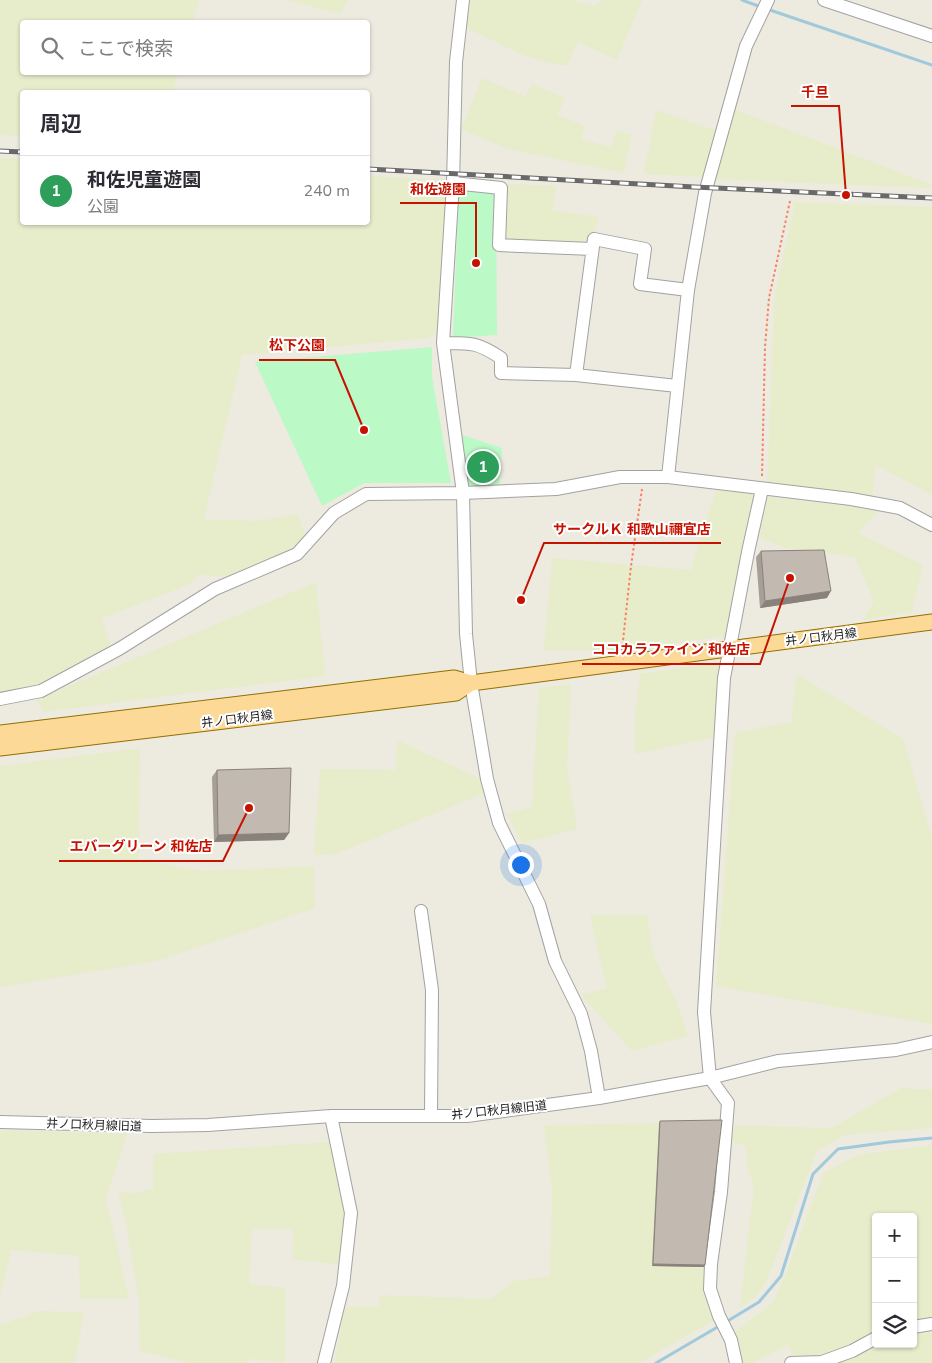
<!DOCTYPE html>
<html lang="ja">
<head>
<meta charset="utf-8">
<style>
  :root { --surface:#fff; --page:#f7f7f7; --text:#2b2b33; --muted:#7c7c81; --line:#e1e1e2; --accent:#b45309 }
  body { margin:0; font-family:"Nunito Sans","Noto Sans JP",sans-serif; background:var(--page); color:var(--text) }
  .controls { position:absolute; right:15px; bottom:15px; display:grid; overflow:hidden; border-radius:5px; box-shadow:0 1px 4px #0004 }
  .controls button { width:45px; height:45px; display:grid; place-items:center; padding:0; border:0; border-bottom:1px solid var(--line); background:var(--surface); color:var(--text); font:25px sans-serif }
  .you { position:absolute; left:520px; top:864px; width:18px; height:18px; margin:-12px; border:4px solid #fff; border-radius:50%; background:#1a73e8; box-shadow:0 0 0 8px #1a73e833 }
  .badge { display:grid; place-items:center; width:32px; height:32px; border-radius:50%; background:var(--accent); color:#fff; font-size:16px; font-weight:700 }
  .pin { position:absolute; translate:-50% -50%; border:2px solid #fff; box-shadow:0 1px 5px #0006 }
  .list { margin:0; padding:0; list-style:none }
  h2 { display:flex; justify-content:space-between; align-items:center; height:65px; margin:0; padding:0 20px; font-size:21px }
  h2 small { font-size:16px; font-weight:400; color:var(--muted) }
  .list li { display:grid; grid-template-columns:32px 1fr auto; gap:15px; align-items:center; box-sizing:border-box; height:70px; padding:0 20px; border-top:1px solid var(--line) }
  .list b { display:block; font-size:19px; white-space:nowrap }
  .list p { margin:0; font-size:16px; white-space:nowrap; color:var(--muted) }
  .list em { font-size:16px; font-style:normal; color:var(--muted) }
  .icon { flex:none; width:28px; height:28px; fill:none; stroke:currentColor; stroke-width:2; stroke-linecap:round; stroke-linejoin:round }
  .map { position:relative; flex:none; width:932px; height:1363px; overflow:hidden }
  .search { position:absolute; background:var(--surface); box-shadow:0 1px 4px #0004; left:20px; top:20px; width:350px; height:55px; display:flex; align-items:center; gap:12px; box-sizing:border-box; padding:0 18px; border-radius:5px; color:var(--muted); font-size:19px }
  .panel { position:absolute; background:var(--surface); box-shadow:0 1px 4px #0004; left:20px; top:90px; width:350px; height:135px; border-radius:5px }
  .map>svg:first-child { display:block }
  .farmland { fill:#e7edcb }
  .park { fill:#bbf9c6 }
  .lines { fill:none; stroke-linecap:round; stroke-linejoin:round }
  .stream { stroke:#a0c9dc; stroke-width:3 }
  .minor-casing { stroke:#a2a2a2; stroke-width:14 }
  .major-casing { stroke:#926f00; stroke-width:17 }
  .path { stroke:#fa8164; stroke-width:2; stroke-dasharray:2.5 2.5; stroke-linecap:butt }
  .minor { stroke:#fff; stroke-width:12 }
  .major { stroke:#fcd996; stroke-width:15 }
  .rail-casing { stroke:#696969; stroke-width:5 }
  .rail { stroke:#fff; stroke-width:3; stroke-dasharray:9; stroke-linecap:butt }
  .wall { fill:#a79f97 }
  .shaded-wall { fill:#88827b }
  .building { fill:#c2b9b0; stroke:#88827b }
  .labels { text-anchor:middle; dominant-baseline:central; stroke-width:4; stroke-linejoin:round; paint-order:stroke }
  .street-label { font-size:12px; fill:#1b1b1b; stroke:#fff }
  .leader { fill:none; stroke:#c61200; stroke-width:2 }
  .callout-dot { fill:#c61200; stroke:#fff; stroke-width:2 }
  .callout-label { font-size:14px; text-anchor:middle; font-weight:bold; fill:#c61200; stroke:#fff; stroke-width:4; stroke-linejoin:round; paint-order:stroke }
</style>
</head>
<body>
<div class="map">
<svg width="932" height="1363" viewBox="0 0 932 1363">
  <rect width="100%" height="100%" fill="#edeae0"/>
  <path class="farmland" d="M0 0H199L193 22H22V72L178 73 173 92H22V136L0 135Z
    M286 0H348L340 14Z
    M471 0H572L595 6 603 0H642L617 60 578 42 567 66 542 61 523 55 465 27Z
    M482 78 525 96 532 84 565 98 557 115 585 126 581 139 611 147 616 131 631 135 624 173 508 149 461 129Z
    M734 109 932 185V188L715 179Z
    M656 110 718 131 705 177 644 174Z
    M0 158 22 159V222H368V176L447 180 438 332 428 338 242 355 204 519 258 521 298 514 305 536 285 556 232 576 198 575 190 584 101 619 112 648 64 674 28 689 0 694Z
    M507 184 556 186 553 210 599 217 594 234 583 246 506 243 502 238Z
    M795 202 932 207V495L876 465 872 496 767 486 774 299Z
    M716 489 756 493 727 636 626 650H544L552 558 691 570Z
    M768 497 879 510 858 533 923 565 912 612 863 620 874 601 855 558 835 554 785 548 759 537Z
    M316 582 325 676 44 712 36 700Z
    M722 662 716 737 635 754V719L640 674Z
    M797 674 903 739 932 838V1024L716 986 735 733 791 722Z
    M571 684 567 768 577 829 522 843 507 814 532 807 539 688Z
    M397 740 483 780 485 793 336 854 314 855 320 769 396 770Z
    M140 748 139 860 202 871 314 866 315 908 156 961 0 987V766Z
    M590 915H647L654 957 676 1000 688 1036 632 1051 581 995 607 988Z
    M901 1088 932 1090V1128L845 1135 817 1151 767 1280 758 1295 740 1308 754 1185 748 1171 746 1146 732 1142 733 1125 832 1128Z
    M720 1122 703 1272 714 1320 639 1363H335L344 1307 379 1306 380 1295 491 1299 514 1281 550 1276 552 1190 544 1125Z
    M0 1130 127 1134 106 1199 129 1299H80L79 1256 11 1250 0 1297Z
    M329 1142 347 1212 342 1265 292 1259 293 1229H252L249 1284 286 1288 285 1363 248 1359 247 1363H188L140 1351 139 1300 125 1219 118 1192 134 1193 153 1189 154 1154Z
    M932 1145V1321L913 1324V1217H876V1333L822 1356H793L788 1345 752 1363H738L734 1333 773 1302 785 1276 823 1173 858 1155Z
    M40 1311 84 1312 75 1363H0V1325Z
    M932 1329V1363H838L879 1344H913V1334Z"/>
  <path class="park" d="M459 187 496 191 497 335 453 338Z
    M432 347V377L451 483H364L322 506 255 362Z
    M462 435 502 448 499 491 467 487Z"/>
  <g class="lines">
    <path class="stream" d="M742 0 761 7
      M767 9 932 65
      M726 1322 759 1302 781 1276 813 1174 838 1149 889 1142 932 1138
      M656 1363 721 1325"/>
    <g class="minor-casing">
      <path id="minor" d="M463 0 456 62 453 183 443 343 463 493 466 634 471 683 487 779 499 823 539 904 555 961 581 1014 591 1051 599 1098
        M824 0 932 36
        M453 183 501 188 499 245 592 249
        M443 343C471 343 477 342 501 358V373L576 375 677 386
        M576 375 594 239 645 249 640 284 688 290
        M668 477 688 290 705 193 746 46 768 0
        M0 699 41 691 119 649 215 589 297 554 334 513 366 494 463 493 556 489 620 477H668L851 499 900 508 932 525
        M421 911 432 990 431 1116
        M0 1122 152 1126 208 1125 331 1116H467L599 1098 710 1078 778 1061 896 1050 932 1042
        M913 1327 932 1324
        M324 1363 343 1286 351 1213 331 1116
        M736 1363 731 1340 719 1316 710 1289 711 1264 721 1192 728 1103 710 1078 704 1012 724 678 748 552 762 489
        M791 1363 822 1362 852 1351 876 1338"/>
    </g>
    <g class="major-casing">
      <path id="major" d="M0 733 454 678 471 683 932 622
        M0 748 456 693 471 683"/>
    </g>
    <path class="path" d="M762 476 765 347 769 298 790 201
      M622 650 631 566 642 489"/>
    <use href="#minor" class="minor"/>
    <use href="#major" class="major"/>
    <g class="rail-casing">
      <path id="rail" d="M0 151 22 152
        M368 169 694 187 932 198"/>
    </g>
    <use href="#rail" class="rail"/>
  </g>
  <path class="wall" d="M761 551 827 598 760 608 756 557Z
    M217 770 289 833 284 840 214 842 212 777Z
    M660 1121 705 1265 704 1267 652 1266 659 1123Z"/>
  <path class="shaded-wall" d="M831 591 827 598 760 608 765 601Z
    M289 833 284 840 214 842 218 835Z
    M653 1264 705 1265 704 1267 652 1266Z"/>
  <path class="building" d="M824 550 831 591 765 601 761 551Z
    M291 768 289 833 218 835 217 770Z
    M722 1120 705 1265 653 1264 660 1121Z"/>
  <g class="labels">
    <g class="street-label">
      <text transform="translate(821 637) rotate(-7)">井ノ口秋月線</text>
      <text transform="translate(237 719) rotate(-7)">井ノ口秋月線</text>
      <text transform="translate(499 1110) rotate(-6)">井ノ口秋月線旧道</text>
      <text transform="translate(94 1125) rotate(2)">井ノ口秋月線旧道</text>
    </g>
  </g>
  <path class="leader" d="M846 195L839 106H791M476 263L476 203H400M364 430L335 360H259M521 600L544 543H721M790 578L760 664H582M249 808L223 861H59"/>
  <g class="callout-dot">
    <circle cx="846" cy="195" r="5"/>
    <circle cx="476" cy="263" r="5"/>
    <circle cx="364" cy="430" r="5"/>
    <circle cx="521" cy="600" r="5"/>
    <circle cx="790" cy="578" r="5"/>
    <circle cx="249" cy="808" r="5"/>
  </g>
  <g class="callout-label">
    <text x="815" y="97">千旦</text>
    <text x="438" y="194">和佐遊園</text>
    <text x="297" y="350">松下公園</text>
    <text x="632" y="534">サークルＫ 和歌山禰宜店</text>
    <text x="671" y="654">ココカラファイン 和佐店</text>
    <text x="141" y="851">エバーグリーン 和佐店</text>
  </g>
</svg>
<div class="controls">
<button>+</button>
<button>−</button>
<button><svg class="icon" aria-label="layers" viewBox="0 0 24 24"><path d="M12 4l9 5-9 5-9-5zM3 14l9 5 9-5"/></svg></button>
</div>
<div class="you"></div>
<div class="pin badge" style="left:483px;top:467px;background:#2e9e5b">1</div>
<div class="search"><svg class="icon" aria-label="search" viewBox="0 0 24 24"><circle cx="10" cy="10" r="6"/><path d="M15 15l6 6"/></svg>ここで検索</div>
<section class="panel">
<h2>周辺<small></small></h2>
<ul class="list">
<li><span class="badge" style="background:#2e9e5b">1</span><div><b>和佐児童遊園</b><p>公園</p></div><em>240 m</em></li>
</ul>
</section>
</div>
</body>
</html>
